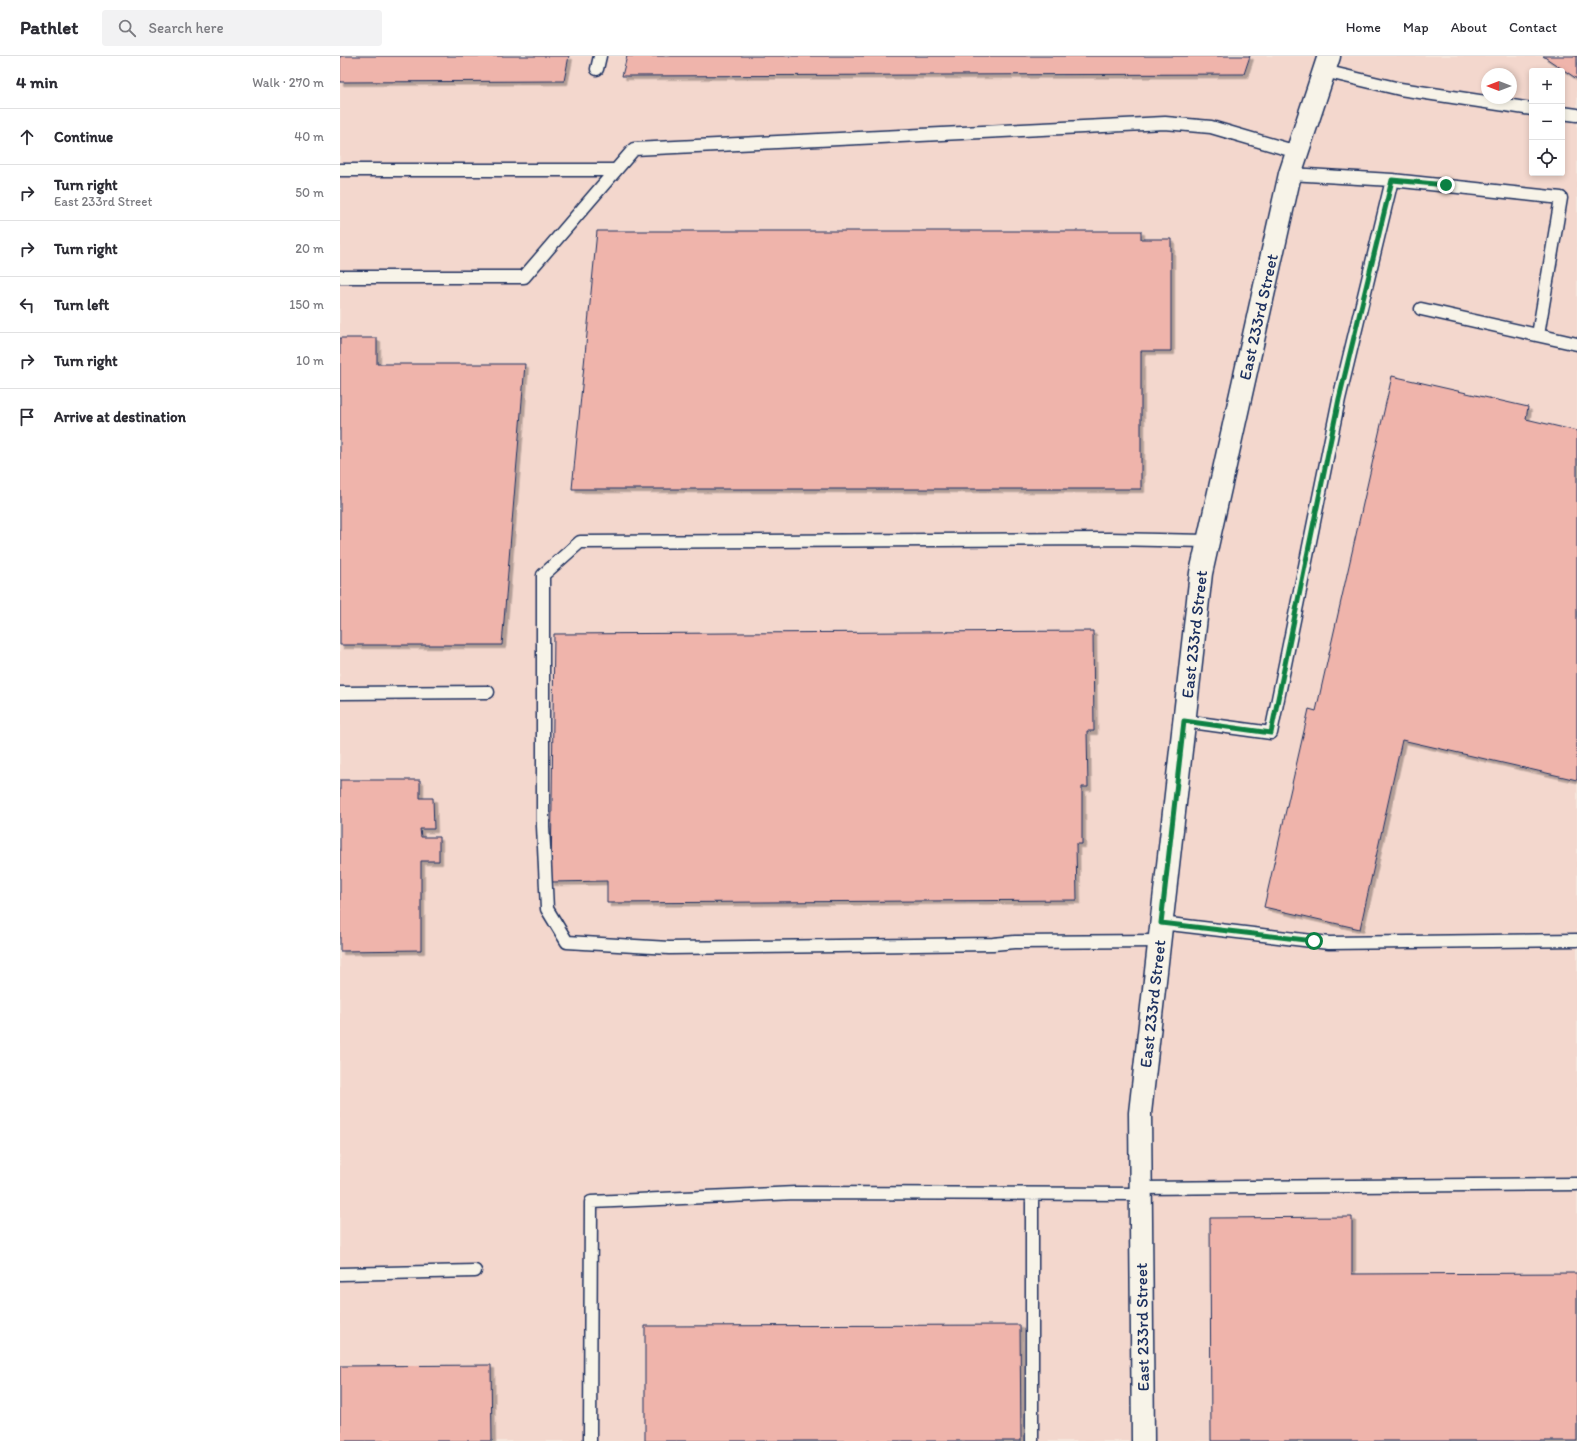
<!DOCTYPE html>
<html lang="en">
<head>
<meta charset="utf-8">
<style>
  :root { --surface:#fff; --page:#f2f2f3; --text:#2b2b33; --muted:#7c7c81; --line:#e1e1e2 }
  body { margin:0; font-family:Itim,sans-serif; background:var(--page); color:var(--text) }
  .controls { position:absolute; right:12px; top:12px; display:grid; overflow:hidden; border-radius:4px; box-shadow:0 2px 6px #0003 }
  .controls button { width:36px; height:36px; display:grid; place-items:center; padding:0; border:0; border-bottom:1px solid var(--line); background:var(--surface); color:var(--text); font:20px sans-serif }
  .compass { position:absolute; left:1141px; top:12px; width:36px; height:36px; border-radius:50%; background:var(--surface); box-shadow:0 2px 6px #0003; rotate:270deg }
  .stop { position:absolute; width:12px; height:12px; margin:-9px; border:3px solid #0b8043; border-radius:50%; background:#fff }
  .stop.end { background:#0b8043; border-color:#fff; box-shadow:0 1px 4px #0008 }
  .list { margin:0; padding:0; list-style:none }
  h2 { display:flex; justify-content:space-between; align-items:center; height:52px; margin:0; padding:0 16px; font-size:17px }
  h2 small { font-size:13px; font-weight:400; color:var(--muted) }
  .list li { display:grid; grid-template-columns:26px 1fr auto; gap:12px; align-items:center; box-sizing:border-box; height:56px; padding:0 16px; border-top:1px solid var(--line) }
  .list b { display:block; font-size:15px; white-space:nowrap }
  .list p { margin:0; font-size:13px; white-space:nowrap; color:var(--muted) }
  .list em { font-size:13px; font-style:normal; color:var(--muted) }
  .icon { flex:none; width:22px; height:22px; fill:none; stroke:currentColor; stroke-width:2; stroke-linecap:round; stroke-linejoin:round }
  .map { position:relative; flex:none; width:1237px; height:1385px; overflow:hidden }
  header { display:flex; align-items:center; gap:24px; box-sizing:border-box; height:56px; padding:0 20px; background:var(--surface); border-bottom:1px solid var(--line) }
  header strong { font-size:19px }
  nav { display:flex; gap:22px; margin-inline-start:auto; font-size:14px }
  .search { width:280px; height:36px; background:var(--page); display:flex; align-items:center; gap:10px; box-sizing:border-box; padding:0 14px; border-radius:4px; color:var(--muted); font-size:15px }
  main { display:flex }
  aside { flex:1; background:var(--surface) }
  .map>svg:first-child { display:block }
  .built { fill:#f3d7cd; fill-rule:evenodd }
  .building { fill:#efb4ab; stroke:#1b2f5e; filter:url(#shadow) }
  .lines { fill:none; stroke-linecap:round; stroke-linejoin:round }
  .service-casing { stroke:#1b2f5e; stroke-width:15 }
  .tertiary-casing { stroke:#1b2f5e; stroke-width:25 }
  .service { stroke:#f7f3e8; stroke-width:12 }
  .tertiary { stroke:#f7f3e8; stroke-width:22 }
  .route { stroke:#0b8043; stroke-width:5 }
  .labels { text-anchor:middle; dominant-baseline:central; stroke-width:3.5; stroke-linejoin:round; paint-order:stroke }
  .street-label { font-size:17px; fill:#1b2f5e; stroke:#f7f3e8 }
</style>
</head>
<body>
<header>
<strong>Pathlet</strong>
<div class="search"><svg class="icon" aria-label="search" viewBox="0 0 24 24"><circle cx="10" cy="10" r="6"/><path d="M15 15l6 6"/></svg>Search here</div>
<nav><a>Home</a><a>Map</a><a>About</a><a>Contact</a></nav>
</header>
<main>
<aside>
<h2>4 min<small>Walk · 270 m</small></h2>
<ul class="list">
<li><svg class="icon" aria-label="ahead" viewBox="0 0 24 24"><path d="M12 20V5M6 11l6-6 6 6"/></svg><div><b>Continue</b></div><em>40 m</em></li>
<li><svg class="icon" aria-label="right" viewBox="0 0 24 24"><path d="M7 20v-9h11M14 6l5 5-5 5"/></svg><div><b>Turn right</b><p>East 233rd Street</p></div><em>50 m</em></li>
<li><svg class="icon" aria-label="right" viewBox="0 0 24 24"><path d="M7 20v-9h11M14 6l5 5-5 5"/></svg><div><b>Turn right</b></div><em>20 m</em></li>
<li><svg class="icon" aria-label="left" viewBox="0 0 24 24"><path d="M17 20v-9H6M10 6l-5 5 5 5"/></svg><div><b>Turn left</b></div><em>150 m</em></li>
<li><svg class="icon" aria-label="right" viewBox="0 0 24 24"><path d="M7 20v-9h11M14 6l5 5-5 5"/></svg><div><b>Turn right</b></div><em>10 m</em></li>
<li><svg class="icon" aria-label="arrive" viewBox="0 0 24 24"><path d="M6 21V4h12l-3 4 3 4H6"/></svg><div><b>Arrive at destination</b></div></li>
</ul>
</aside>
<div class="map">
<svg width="1237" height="1385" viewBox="0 0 1237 1385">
  <defs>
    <filter id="shadow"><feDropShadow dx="3.5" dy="3.5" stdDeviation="0" flood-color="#0004"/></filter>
  </defs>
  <rect width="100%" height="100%" fill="#f5e6dc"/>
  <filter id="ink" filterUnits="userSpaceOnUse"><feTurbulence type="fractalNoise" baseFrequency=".025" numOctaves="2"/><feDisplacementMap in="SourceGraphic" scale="8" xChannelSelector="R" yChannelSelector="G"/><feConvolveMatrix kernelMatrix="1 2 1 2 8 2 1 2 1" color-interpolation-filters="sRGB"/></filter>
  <g filter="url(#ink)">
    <path class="built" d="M0 0H1237V1385H0ZM1192 15H1222V117H1192ZM1147 18H1171V42H1147Z"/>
    <path class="building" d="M0 0H229L224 25 0 26Z
      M287 0H910L904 18 282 20Z
      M1203 0H1237V23Z
      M257 175H801V183H831V295H801V433H232Z
      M0 282H37V308H185L162 589H0Z
      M1052 320 1188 351 1186 363 1237 375V724L1062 684 1020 873 924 851 969 653 976 655Z
      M753 575 754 675H747L748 731H742V788H736L737 844 267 847V825L211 826 214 578Z
      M0 724H80V742H93L94 773H80L81 781H99V805H81V894L0 895Z
      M1012 1161V1218L1237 1217V1385H871L870 1162Z
      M680 1269 681 1385H305V1270Z
      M151 1309 152 1385H0V1310Z"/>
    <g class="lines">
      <g class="service-casing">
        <path id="service" d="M257 13 260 0
          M984 15 1060 33 1192 53
          M1222 57 1237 59
          M0 114H276
          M1052 124 1221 142 1198 279
          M0 221H184L294 93 825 67 871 71 957 96
          M1081 253 1237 288
          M0 637 148 636
          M844 665 931 677 999 343 1052 124 950 118
          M821 867 989 887 1237 884
          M819 885 675 886 653 888 329 892 227 886 207 853 203 770V519L240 486 769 483 867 485
          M801 1132 1237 1128
          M692 1138V1385
          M0 1218 135 1215
          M250 1385 251 1146 456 1137 801 1138"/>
      </g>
      <g class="tertiary-casing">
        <g id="tertiary">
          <path id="s1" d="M803 1385 800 1057 861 517 950 118 989 0"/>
        </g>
      </g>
      <use href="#service" class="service"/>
      <use href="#tertiary" class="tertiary"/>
    </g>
  </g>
  <g class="lines" filter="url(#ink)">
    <path class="route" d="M974 885 821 867 844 665 931 677 999 343 1052 124 1106 129"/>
  </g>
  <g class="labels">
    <g class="street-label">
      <text stroke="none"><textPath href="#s1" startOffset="1134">East 233rd Street</textPath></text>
      <text stroke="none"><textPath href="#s1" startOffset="810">East 233rd Street</textPath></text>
      <text stroke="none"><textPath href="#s1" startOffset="438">East 233rd Street</textPath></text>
      <text transform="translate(802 1271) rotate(-91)">East 233rd Street</text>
    </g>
  </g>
</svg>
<div class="controls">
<button>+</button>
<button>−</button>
<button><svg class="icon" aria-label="locate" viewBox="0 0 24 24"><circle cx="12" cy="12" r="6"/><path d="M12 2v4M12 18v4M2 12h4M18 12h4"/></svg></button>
</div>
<svg class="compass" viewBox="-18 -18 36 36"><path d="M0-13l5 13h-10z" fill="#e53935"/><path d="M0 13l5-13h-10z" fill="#7c7c81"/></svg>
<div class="stop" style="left:974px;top:885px"></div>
<div class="stop end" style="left:1106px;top:129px"></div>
</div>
</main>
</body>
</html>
